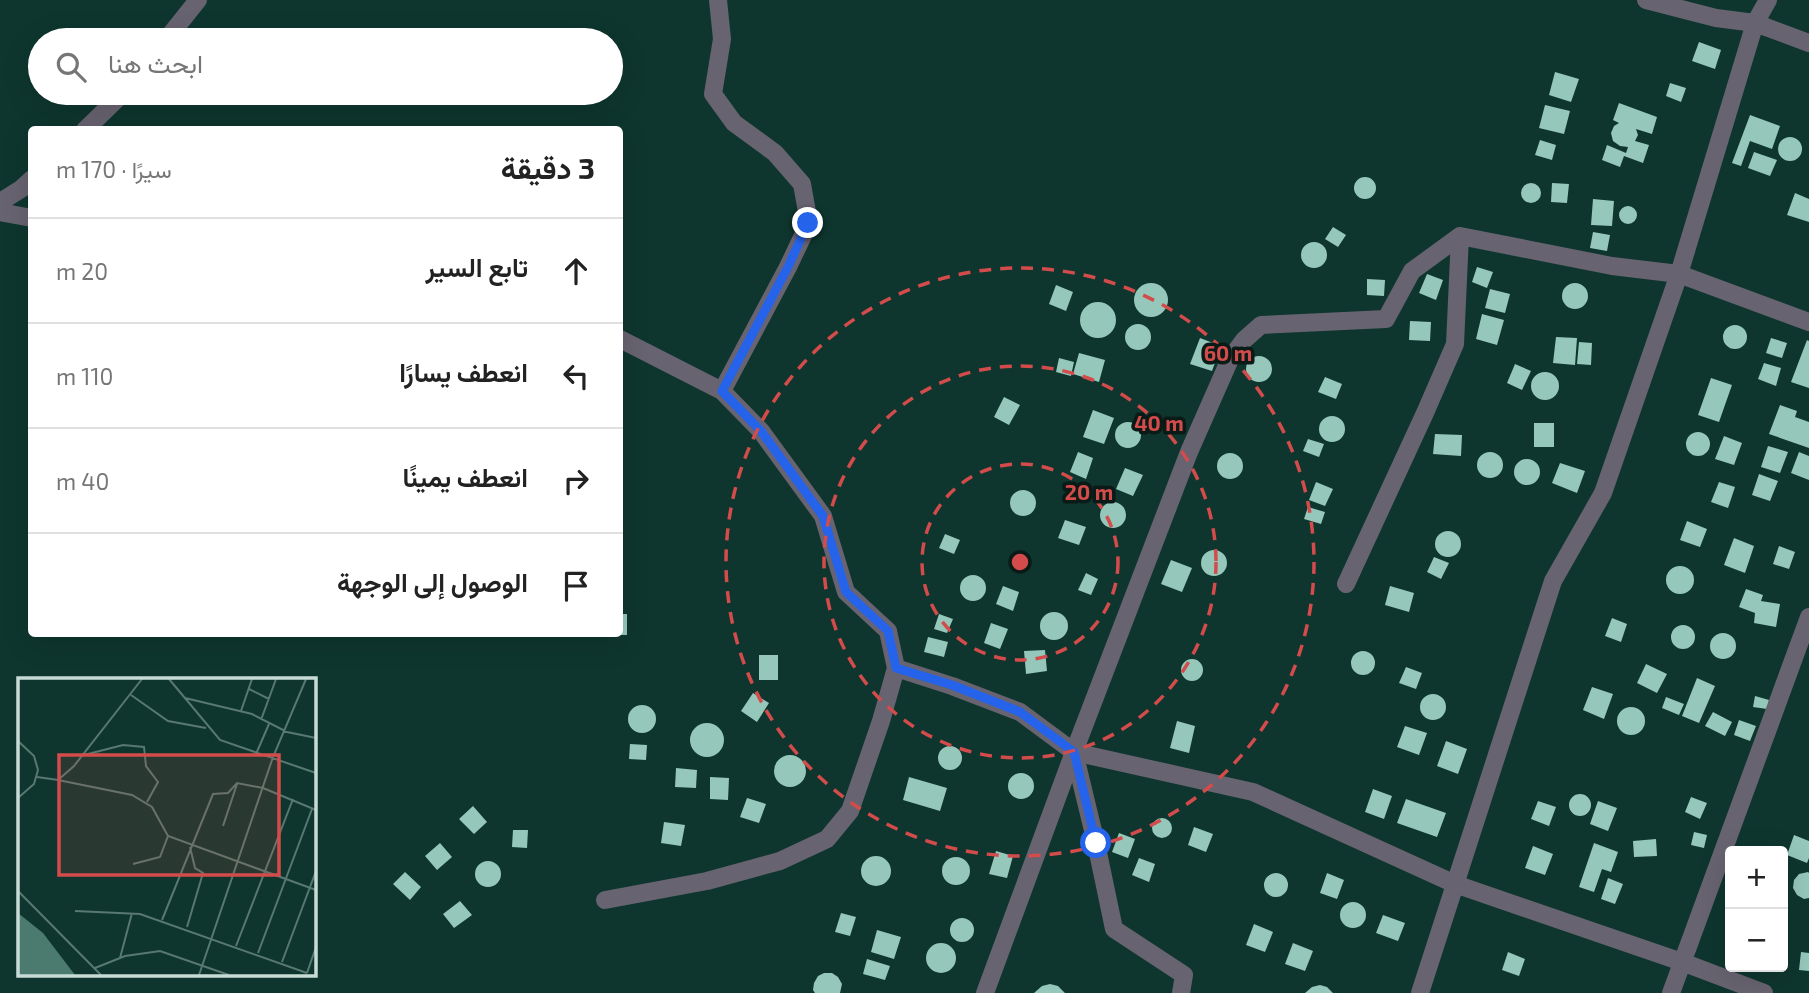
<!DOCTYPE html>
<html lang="ar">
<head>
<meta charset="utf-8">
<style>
  :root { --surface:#fff; --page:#f6f6f6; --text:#222; --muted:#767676; --line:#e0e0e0 }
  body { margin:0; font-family:"Exo 2",Vazirmatn,sans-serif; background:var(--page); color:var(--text); direction:rtl }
  .controls { position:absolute; right:21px; bottom:21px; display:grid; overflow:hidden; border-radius:7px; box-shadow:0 7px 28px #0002 }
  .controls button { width:63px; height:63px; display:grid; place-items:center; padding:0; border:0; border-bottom:2px solid var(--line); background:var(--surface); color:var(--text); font:35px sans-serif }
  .stop { position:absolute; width:21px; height:21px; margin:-16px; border:5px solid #2563eb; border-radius:50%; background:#fff }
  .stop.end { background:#2563eb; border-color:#fff; box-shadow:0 2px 7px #0008 }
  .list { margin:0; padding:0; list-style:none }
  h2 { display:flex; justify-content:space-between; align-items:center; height:91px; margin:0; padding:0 28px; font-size:30px }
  h2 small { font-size:23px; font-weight:400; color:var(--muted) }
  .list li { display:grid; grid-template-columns:46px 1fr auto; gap:21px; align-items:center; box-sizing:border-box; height:105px; padding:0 28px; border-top:2px solid var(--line) }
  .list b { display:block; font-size:26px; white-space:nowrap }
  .list em { font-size:23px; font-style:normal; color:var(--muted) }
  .icon { flex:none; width:38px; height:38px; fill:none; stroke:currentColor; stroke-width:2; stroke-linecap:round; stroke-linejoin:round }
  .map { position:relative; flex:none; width:1809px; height:993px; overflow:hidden; direction:ltr }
  .search { position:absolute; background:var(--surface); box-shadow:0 7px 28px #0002; left:28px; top:28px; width:595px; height:77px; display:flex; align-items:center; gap:18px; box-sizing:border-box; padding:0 24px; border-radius:38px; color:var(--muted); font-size:26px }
  .panel { position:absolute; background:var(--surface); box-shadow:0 7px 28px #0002; left:28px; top:126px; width:595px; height:511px; border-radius:7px; direction:rtl }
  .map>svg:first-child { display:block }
  .building { fill:#95c7ba }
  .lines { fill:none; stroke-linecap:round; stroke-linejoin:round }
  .minor { stroke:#686370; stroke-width:18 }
  .route { stroke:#2563eb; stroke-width:9 }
  .ring { fill:none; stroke:#d34c4b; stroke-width:3.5; stroke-dasharray:12 9 }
  .inset-road { fill:none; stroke:#587871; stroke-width:2 }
  .view { fill:#d34c4b; fill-opacity:0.15; stroke:#d34c4b; stroke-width:3.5 }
  .inset-edge { fill:none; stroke:#c8dcd6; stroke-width:3.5 }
  .centre { fill:#d34c4b; stroke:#0a1a16; stroke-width:3.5 }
  .ring-label { font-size:21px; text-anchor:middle; font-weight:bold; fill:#d34c4b; stroke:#0a1a16; stroke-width:7; stroke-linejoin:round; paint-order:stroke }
</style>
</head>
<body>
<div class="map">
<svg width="1809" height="993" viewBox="0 0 1809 993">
  <rect width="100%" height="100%" fill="#0e362e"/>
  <path class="building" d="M1699 42 1721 50 1715 69 1692 61Z
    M1555 72 1579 79 1571 102 1549 95Z
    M1670 83 1686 88 1681 102 1666 96Z
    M1619 103 1657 117 1652 134 1636 129 1638 135 1635 141 1649 145 1643 163 1624 156 1620 167 1602 160 1607 145 1626 153 1628 147 1620 146 1613 141 1611 133 1614 126 1619 123 1613 120Z
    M1545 105 1570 111 1564 134 1539 128Z
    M1750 115 1780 126 1772 149 1750 141 1741 166 1732 163Z
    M1778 149a12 12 0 1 1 24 0a12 12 0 1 1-24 0Z
    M1540 140 1556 145 1552 160 1535 155Z
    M1754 152 1777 160 1770 176 1748 168Z
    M1354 188a11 11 0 1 1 22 0a11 11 0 1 1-22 0Z
    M1552 183 1569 184 1567 203 1551 202Z
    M1521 193a10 10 0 1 1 20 0a10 10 0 1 1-20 0Z
    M1795 193 1809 199V222L1787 215Z
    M1593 199 1614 201 1612 226 1591 225Z
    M1619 215a9 9 0 1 1 18 0a9 9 0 1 1-18 0Z
    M1333 227 1346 235 1338 247 1325 239Z
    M1593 232 1610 235 1607 251 1590 248Z
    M1301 255a13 13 0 1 1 26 0a13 13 0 1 1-26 0Z
    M1477 267 1493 272 1487 288 1472 282Z
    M1427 274 1443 280 1436 300 1419 293Z
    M1367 279 1385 280 1384 296 1367 295Z
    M1134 300a17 17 0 1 1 34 0a17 17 0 1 1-34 0Z
    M1562 296a13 13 0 1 1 26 0a13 13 0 1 1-26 0Z
    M1056 285 1073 292 1066 311 1049 304Z
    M1490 289 1510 294 1505 313 1485 308Z
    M1080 320a18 18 0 1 1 36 0a18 18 0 1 1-36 0Z
    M1482 314 1504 320 1497 345 1476 339Z
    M1410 321 1431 322 1430 341 1409 340Z
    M1125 337a13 13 0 1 1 26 0a13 13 0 1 1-26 0Z
    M1723 337a12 12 0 1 1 24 0a12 12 0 1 1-24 0Z
    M1556 337 1577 338 1575 365 1553 363Z
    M1200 338 1221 346 1212 371 1190 364Z
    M1771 338 1787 343 1782 358 1766 353Z
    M1807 340 1809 341V388L1791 382Z
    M1579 342 1592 343 1591 365 1577 364Z
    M1079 353 1105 360 1099 382 1073 374Z
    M1246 369a13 13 0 1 1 26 0a13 13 0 1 1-26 0Z
    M1059 358 1074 362 1071 376 1056 372Z
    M1764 363 1781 368 1776 386 1758 379Z
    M1515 364 1531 371 1522 390 1507 383Z
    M1531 386a14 14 0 1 1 28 0a14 14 0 1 1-28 0Z
    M1325 377 1342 384 1336 399 1318 392Z
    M1711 378 1732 385 1719 422 1698 415Z
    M1004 397 1020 405 1009 425 994 417Z
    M1780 405 1797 411 1795 417 1809 422V448L1769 434Z
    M1093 410 1114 418 1104 444 1083 437Z
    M1319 429a13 13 0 1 1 26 0a13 13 0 1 1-26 0Z
    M1115 435a13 13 0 1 1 26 0a13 13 0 1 1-26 0Z
    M1534 423H1554V447H1534Z
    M1686 444a12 12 0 1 1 24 0a12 12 0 1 1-24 0Z
    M1435 434 1462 435 1461 456 1433 454Z
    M1724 436 1742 443 1734 465 1715 459Z
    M1308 439 1324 444 1319 457 1303 451Z
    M1768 446 1788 452 1780 473 1761 467Z
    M1078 452 1093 458 1086 479 1070 472Z
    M1799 452 1809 456V480L1791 473Z
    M1477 465a13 13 0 1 1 26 0a13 13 0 1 1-26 0Z
    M1217 466a13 13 0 1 1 26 0a13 13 0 1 1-26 0Z
    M1514 472a13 13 0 1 1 26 0a13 13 0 1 1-26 0Z
    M1560 463 1585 471 1577 493 1552 483Z
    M1125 468 1143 475 1133 496 1116 489Z
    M1759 474 1778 481 1770 501 1752 495Z
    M1316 482 1333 489 1325 506 1309 500Z
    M1719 482 1735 487 1728 508 1711 502Z
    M1010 503a13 13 0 1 1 26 0a13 13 0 1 1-26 0Z
    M1100 515a13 13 0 1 1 26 0a13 13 0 1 1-26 0Z
    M1308 507 1325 512 1321 524 1304 519Z
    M1065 520 1086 527 1079 545 1058 538Z
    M1687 521 1707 529 1700 547 1680 540Z
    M1435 544a13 13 0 1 1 26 0a13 13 0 1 1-26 0Z
    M945 534 960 540 954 554 939 548Z
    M1734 538 1754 546 1745 573 1724 565Z
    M1779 546 1795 552 1789 569 1773 564Z
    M1201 563a13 13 0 1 1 26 0a13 13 0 1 1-26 0Z
    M1434 557 1449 563 1441 579 1427 572Z
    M1171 560 1192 568 1182 592 1161 584Z
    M1666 580a14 14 0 1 1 28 0a14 14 0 1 1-28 0Z
    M1086 573 1098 579 1091 595 1078 590Z
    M960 588a13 13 0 1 1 26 0a13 13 0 1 1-26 0Z
    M1003 586 1019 592 1013 611 996 604Z
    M1390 586 1414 593 1409 612 1385 605Z
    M1746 589 1763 595 1761 601 1780 604 1776 627 1754 623 1755 613 1739 607Z
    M1040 626a14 14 0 1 1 28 0a14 14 0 1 1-28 0Z
    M620 614H627V635H620Z
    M939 614 953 619 947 633 934 629Z
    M1612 618 1627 624 1621 642 1605 636Z
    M991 623 1008 629 1000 649 984 643Z
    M1671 637a12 12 0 1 1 24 0a12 12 0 1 1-24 0Z
    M1710 646a13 13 0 1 1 26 0a13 13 0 1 1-26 0Z
    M928 637 948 642 944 657 924 652Z
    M1045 650 1047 671 1026 674 1024 651Z
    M1351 663a12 12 0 1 1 24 0a12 12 0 1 1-24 0Z
    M759 655H778V680H759Z
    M1181 670a11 11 0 1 1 22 0a11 11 0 1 1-22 0Z
    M1646 664 1667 674 1657 693 1637 683Z
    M1406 667 1422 673 1416 689 1399 683Z
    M1697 678 1715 686 1699 723 1682 716Z
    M1592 687 1613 694 1604 719 1583 710Z
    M753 693 769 703 757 722 741 711Z
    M1420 707a13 13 0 1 1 26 0a13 13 0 1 1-26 0Z
    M1755 696 1769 700 1767 709 1753 707Z
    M1666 697 1684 704 1679 715 1662 708Z
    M628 719a14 14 0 1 1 28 0a14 14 0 1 1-28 0Z
    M1617 721a14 14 0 1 1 28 0a14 14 0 1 1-28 0Z
    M1713 712 1732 722 1725 736 1705 726Z
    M1739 720 1756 726 1750 741 1734 735Z
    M1177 721 1195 726 1189 753 1170 748Z
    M690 740a17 17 0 1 1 34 0a17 17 0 1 1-34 0Z
    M1405 726 1427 733 1419 755 1397 747Z
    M1446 741 1467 749 1458 774 1437 766Z
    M630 744 647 745 646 760 629 759Z
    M938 758a12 12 0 1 1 24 0a12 12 0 1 1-24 0Z
    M774 771a16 16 0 1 1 32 0a16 16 0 1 1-32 0Z
    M676 768 697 770 696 788 675 787Z
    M1008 786a13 13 0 1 1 26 0a13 13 0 1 1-26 0Z
    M710 777 729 778 728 800 710 799Z
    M909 777 947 788 940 811 903 800Z
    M1373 789 1392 796 1384 819 1365 812Z
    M1569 805a11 11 0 1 1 22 0a11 11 0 1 1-22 0Z
    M1691 797 1707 803 1700 819 1685 812Z
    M747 798 766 804 759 823 740 817Z
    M1406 799 1446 813 1437 837 1397 823Z
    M1538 801 1556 807 1549 826 1531 819Z
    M1598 801 1617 808 1608 831 1590 824Z
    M473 806 487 822 474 834 459 819Z
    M1152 828a10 10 0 1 1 20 0a10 10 0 1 1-20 0Z
    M664 822 685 825 681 846 661 843Z
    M1194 827 1213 834 1206 852 1188 845Z
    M513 830H528L527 848 512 847Z
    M1694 832 1707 835 1704 848 1691 845Z
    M1119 833 1135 839 1128 858 1112 852Z
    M1794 835 1809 841V858L1807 863 1787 855Z
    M1656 839 1657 856 1634 857 1633 841Z
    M440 843 452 857 437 870 425 856Z
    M1594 843 1618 852 1611 872 1602 869 1594 892 1579 887Z
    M1533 846 1553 854 1545 875 1525 868Z
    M996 851 1013 856 1007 878 989 874Z
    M861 871a15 15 0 1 1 30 0a15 15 0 1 1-30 0Z
    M942 871a14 14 0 1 1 28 0a14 14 0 1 1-28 0Z
    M1139 858 1155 864 1149 882 1132 875Z
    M475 874a13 13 0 1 1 26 0a13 13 0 1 1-26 0Z
    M405 872 421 887 410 900 393 884Z
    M1808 872 1809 873V898L1804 899 1797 895 1793 888 1794 880 1799 874Z
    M1264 885a12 12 0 1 1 24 0a12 12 0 1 1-24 0Z
    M1327 873 1344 880 1337 899 1320 893Z
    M1608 878 1623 884 1615 904 1601 899Z
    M460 901 472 915 454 928 443 914Z
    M1340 915a13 13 0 1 1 26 0a13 13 0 1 1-26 0Z
    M841 913 856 917 850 936 835 932Z
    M1383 915 1405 923 1398 941 1376 933Z
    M950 930a12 12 0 1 1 24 0a12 12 0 1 1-24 0Z
    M1254 924 1273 932 1265 952 1246 945Z
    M877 930 901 937 894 959 871 952Z
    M1293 943 1313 951 1305 971 1285 964Z
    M926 958a15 15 0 1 1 30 0a15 15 0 1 1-30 0Z
    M1508 952 1525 959 1519 976 1502 970Z
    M1801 952 1809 953V971L1799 970Z
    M867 959 890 966 885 980 863 974Z
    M824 973H832L838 977 842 984 840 993H815L813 990 814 983 818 976Z
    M1050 984 1058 986 1065 993H1034L1042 986Z
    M1320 985 1327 987 1333 993H1305L1312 987Z"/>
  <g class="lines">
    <path class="minor" d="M718 0 722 39 713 94 734 123 775 153 802 184 809 223 788 267 722 391
      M1646 0 1716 18 1755 23 1809 43
      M166 40 198 0
      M85 130 123 93
      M0 202 21 189 32 179
      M0 212 32 218
      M1346 584 1425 413 1455 344 1460 236
      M896 668 952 686 1020 712 1074 752 1253 792 1455 884 1682 962 1764 993
      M1074 752 1096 843 1114 929 1184 975 1181 993
      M605 900 707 881 780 861 827 839 850 811 881 721 896 668 888 631 846 592 823 516 761 431 722 391 620 339
      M985 993 1074 752 1189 452 1230 359 1244 340 1261 325 1386 319 1412 271 1460 236 1612 266 1679 274 1809 322
      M1420 993 1553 581 1603 493 1679 274 1755 23 1768 0
      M1671 993 1809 617"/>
  </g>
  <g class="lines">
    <path class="route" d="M808 223 788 267 722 391 761 431 823 516 846 592 888 631 896 668 952 685 1020 712 1074 752 1096 843"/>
  </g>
  <g class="ring">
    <circle cx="1020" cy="562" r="98"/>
    <circle cx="1020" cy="562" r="196"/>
    <circle cx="1020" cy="562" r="294"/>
  </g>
  <g transform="translate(18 678)">
    <rect width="298" height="298" fill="#0e362e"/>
    <path d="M0 235 25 255 57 297H0Z" fill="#4b7b6f"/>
    <path class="inset-road" d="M151 1 202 62 298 95M231 11 251 21M113 17 150 43 188 50M167 20 234 36 269 54 298 60M223 33 234 1M243 42 258 1M0 63 16 78 20 92 16 106 0 120M238 76 251 46M66 77 105 67 126 69 128 88 140 104 129 124M19 99 40 102 56 88 124 1M40 102 114 117 134 129 150 158 298 212M205 148 219 106M115 186 142 179 150 158M0 213 83 297M57 233 122 236 289 295M144 242 195 116 210 115 219 105 245 110 298 132M169 249 185 195 177 190 172 169M218 268 275 121M240 275 294 131M102 280 114 235M264 284 298 193M77 290 107 278 142 273 211 297M289 295 298 269M181 297 255 79 288 1"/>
    <path class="view" d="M41 77H261V197H41Z"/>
    <rect width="298" height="298" class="inset-edge"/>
  </g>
  <circle cx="1020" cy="562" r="10" class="centre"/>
  <g class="ring-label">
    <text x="1228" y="361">60 m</text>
    <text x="1159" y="431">40 m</text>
    <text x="1089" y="500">20 m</text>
  </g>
</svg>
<div class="controls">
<button>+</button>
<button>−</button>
</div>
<div class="stop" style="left:1096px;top:843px"></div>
<div class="stop end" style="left:808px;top:223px"></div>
<div class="search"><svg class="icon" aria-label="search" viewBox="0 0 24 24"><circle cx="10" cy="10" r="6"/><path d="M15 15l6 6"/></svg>ابحث هنا</div>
<section class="panel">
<h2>3 دقيقة<small>سيرًا · 170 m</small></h2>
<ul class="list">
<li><svg class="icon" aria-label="ahead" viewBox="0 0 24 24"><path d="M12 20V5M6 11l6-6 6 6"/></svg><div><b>تابع السير</b></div><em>20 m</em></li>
<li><svg class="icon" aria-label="left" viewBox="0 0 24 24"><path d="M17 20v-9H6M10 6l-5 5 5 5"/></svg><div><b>انعطف يسارًا</b></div><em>110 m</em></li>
<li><svg class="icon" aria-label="right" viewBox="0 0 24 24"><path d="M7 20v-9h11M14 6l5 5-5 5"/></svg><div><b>انعطف يمينًا</b></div><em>40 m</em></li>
<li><svg class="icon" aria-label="arrive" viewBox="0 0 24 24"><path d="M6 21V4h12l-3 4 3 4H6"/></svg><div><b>الوصول إلى الوجهة</b></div></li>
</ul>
</section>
</div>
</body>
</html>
